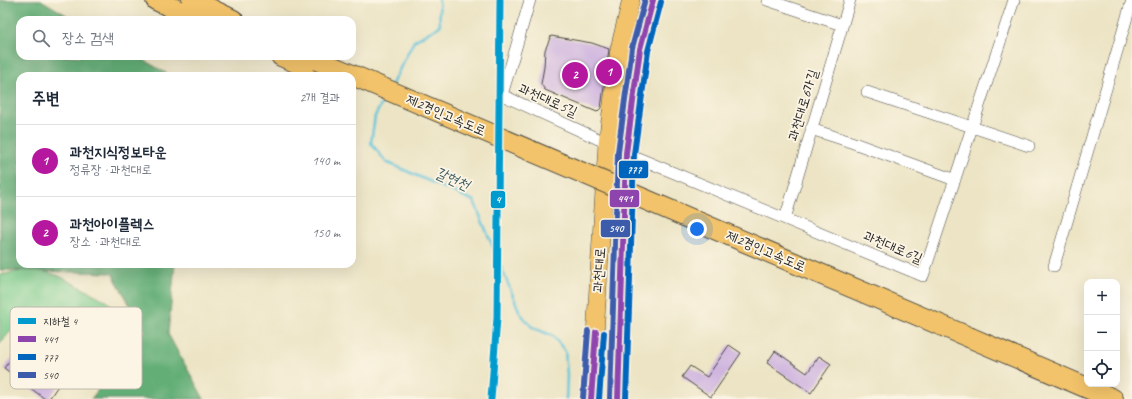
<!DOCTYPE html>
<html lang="ko">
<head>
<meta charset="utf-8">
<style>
  :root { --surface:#fff; --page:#f6f6f7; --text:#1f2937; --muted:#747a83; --line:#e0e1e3; --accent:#b5179e }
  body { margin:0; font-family:Caveat,"Poor Story",sans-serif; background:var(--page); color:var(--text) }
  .controls { position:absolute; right:12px; bottom:12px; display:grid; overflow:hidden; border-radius:8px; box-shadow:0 4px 16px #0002 }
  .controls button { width:36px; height:36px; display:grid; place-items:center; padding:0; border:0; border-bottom:1px solid var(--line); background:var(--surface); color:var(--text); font:20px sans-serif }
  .you { position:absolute; left:697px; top:229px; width:14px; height:14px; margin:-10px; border:3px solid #fff; border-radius:50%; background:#1a73e8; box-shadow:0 0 0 6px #1a73e833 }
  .badge { display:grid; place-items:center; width:26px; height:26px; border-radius:50%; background:var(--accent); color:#fff; font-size:13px; font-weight:700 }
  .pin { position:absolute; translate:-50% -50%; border:2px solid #fff; box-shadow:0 1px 4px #0006 }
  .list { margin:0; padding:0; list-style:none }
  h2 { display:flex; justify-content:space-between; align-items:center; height:52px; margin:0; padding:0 16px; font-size:17px }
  h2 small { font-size:13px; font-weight:400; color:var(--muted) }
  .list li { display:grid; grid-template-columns:26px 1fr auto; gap:12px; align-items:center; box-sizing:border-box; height:72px; padding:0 16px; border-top:1px solid var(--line) }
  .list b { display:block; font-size:15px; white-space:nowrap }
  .list p { margin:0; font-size:13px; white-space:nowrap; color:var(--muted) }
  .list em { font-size:13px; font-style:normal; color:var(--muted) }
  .icon { flex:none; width:22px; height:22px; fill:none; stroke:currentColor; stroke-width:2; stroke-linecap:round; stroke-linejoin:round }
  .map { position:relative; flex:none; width:1132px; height:399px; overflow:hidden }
  .search { position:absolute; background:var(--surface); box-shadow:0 4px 16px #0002; left:16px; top:16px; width:340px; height:44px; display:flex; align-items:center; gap:10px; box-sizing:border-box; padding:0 14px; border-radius:12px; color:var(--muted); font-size:15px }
  .panel { position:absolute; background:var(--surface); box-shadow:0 4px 16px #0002; left:16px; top:72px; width:340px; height:196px; border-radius:12px }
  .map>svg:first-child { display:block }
  .green { fill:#7aca8b; stroke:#527a5b }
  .forest { fill:#63ae77; stroke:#476c51 }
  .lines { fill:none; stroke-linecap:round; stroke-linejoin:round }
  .stream { stroke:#5dc3db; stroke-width:2.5 }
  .building { fill:#ceb3df }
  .street-casing { stroke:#484742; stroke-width:12 }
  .primary-casing { stroke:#484742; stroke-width:18 }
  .highway-casing { stroke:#484742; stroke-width:22 }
  .street { stroke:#fff; stroke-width:11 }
  .primary { stroke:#f2c36a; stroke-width:17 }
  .highway { stroke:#f2c36a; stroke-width:20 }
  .highway-bridge-casing { stroke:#484742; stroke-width:22; stroke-linecap:butt }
  .highway-bridge { stroke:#f2c36a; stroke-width:20 }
  .bus-1-casing { stroke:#fcf5e5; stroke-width:9 }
  .bus-2-casing { stroke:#fcf5e5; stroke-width:9 }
  .bus-3-casing { stroke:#fcf5e5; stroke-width:9 }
  .bus-1 { stroke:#8e44ad; stroke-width:6 }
  .bus-2 { stroke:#0065bd; stroke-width:6 }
  .bus-3 { stroke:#3d5bab; stroke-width:6 }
  .metro-1-casing { stroke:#fcf5e5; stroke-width:10 }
  .metro-1 { stroke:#009bce; stroke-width:7 }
  .labels { text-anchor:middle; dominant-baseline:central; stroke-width:3.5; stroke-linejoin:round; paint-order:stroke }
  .street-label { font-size:14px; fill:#2b2b2b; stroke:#fcf5e5 }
  .water-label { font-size:15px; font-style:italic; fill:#3a5960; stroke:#fcf5e5 }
  .key { fill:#fcf5e5; stroke:#bdb8ad; stroke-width:1 }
  .key-label { font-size:11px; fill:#2b2b2b }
  .line-badge { stroke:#fcf5e5; stroke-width:1.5 }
  .badge-label { font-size:11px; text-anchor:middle; font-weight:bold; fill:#fff }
</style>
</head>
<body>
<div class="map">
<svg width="1132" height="399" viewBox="0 0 1132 399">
  <rect width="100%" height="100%" fill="#fcf5e5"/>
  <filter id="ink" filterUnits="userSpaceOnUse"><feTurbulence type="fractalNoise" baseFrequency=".025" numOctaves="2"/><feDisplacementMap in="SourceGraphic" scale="8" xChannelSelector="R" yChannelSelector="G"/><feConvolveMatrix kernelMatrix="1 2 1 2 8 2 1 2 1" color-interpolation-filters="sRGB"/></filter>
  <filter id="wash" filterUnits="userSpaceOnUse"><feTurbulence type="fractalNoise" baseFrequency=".012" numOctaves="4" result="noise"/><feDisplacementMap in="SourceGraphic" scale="16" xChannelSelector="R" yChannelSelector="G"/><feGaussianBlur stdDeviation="0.9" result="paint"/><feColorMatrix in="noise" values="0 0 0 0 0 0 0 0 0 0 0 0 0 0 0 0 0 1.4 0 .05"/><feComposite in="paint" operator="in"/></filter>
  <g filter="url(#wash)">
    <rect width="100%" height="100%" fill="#ece4c4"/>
    <path class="green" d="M30 269 50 273 59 276 107 301 128 327 99 372 16 324 0 344V275Z"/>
    <path class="forest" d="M0 0H41L75 20H20V56H137L171 76H20V264H175L168 334 204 399H91L144 331 112 273 0 270Z"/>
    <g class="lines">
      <path class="stream" d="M392 84 414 41 440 26 439 0
        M385 97 375 116 371 143 386 162 474 201 520 313 532 327 553 336 565 351 567 375 566 399"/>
    </g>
    <g id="blocks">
      <path class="building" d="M551 36 592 43 609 49 601 108 597 112 545 90 541 84 544 67 545 50Z
        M25 341 68 371 49 399H45L4 368Z
        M729 345 741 353 711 397 682 377 690 366 707 377Z
        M775 351 807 373 819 356 831 364 811 393 767 363Z"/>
    </g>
  </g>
  <g filter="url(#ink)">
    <use href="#blocks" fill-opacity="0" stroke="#484742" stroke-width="1"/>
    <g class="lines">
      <g class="street-casing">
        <path id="street" d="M530 0 502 95 607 143
          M767 0 842 25
          M867 92 1029 146
          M811 129 851 142 955 180
          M626 153 923 276 1014 0
          M785 219 850 0
          M1054 266 1132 0"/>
      </g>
      <g class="primary-casing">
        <path id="primary" d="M591 399 607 143 619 49 631 0
          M618 399 626 153 640 49 653 0"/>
      </g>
      <g class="highway-casing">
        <path id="highway" d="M156 0 198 20
          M192 0 233 20
          M281 56 328 76
          M971 338 1113 399"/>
      </g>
      <use href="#street" class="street"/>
      <use href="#primary" class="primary"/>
      <use href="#highway" class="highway"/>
      <g class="highway-bridge-casing">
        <path id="highway-bridge" d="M317 60 971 338"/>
      </g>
      <use href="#highway-bridge" class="highway-bridge"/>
      <g class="bus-1-casing">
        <path id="bus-1" d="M591 399 596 332
          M618 399 626 153 640 49 653 0"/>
      </g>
      <g class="bus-2-casing">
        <path id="bus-2" d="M599 399 604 333
          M626 399 634 154 648 51 661 2"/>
      </g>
      <g class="bus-3-casing">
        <path id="bus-3" d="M583 398 588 331
          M610 399 618 152 632 48 645 0"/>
      </g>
      <use href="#bus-1" class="bus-1"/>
      <use href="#bus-2" class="bus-2"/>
      <use href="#bus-3" class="bus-3"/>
      <g class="metro-1-casing">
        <path id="metro-1" d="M491 399 497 318 500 0"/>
      </g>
      <use href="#metro-1" class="metro-1"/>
    </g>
  </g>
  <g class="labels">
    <g class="street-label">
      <text transform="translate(548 100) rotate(24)">과천대로5길</text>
      <text transform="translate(803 105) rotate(-73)">과천대로6가길</text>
      <text transform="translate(446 115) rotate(23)">제2경인고속도로</text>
      <text transform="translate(893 247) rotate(23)">과천대로6길</text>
      <text transform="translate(766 251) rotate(23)">제2경인고속도로</text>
      <text transform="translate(599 270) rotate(-86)">과천대로</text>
    </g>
    <g class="water-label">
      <text transform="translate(452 179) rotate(24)">갈현천</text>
    </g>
  </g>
  <rect x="10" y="307" width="132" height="82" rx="6" class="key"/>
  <rect x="18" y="318" width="18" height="6" fill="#009bce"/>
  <rect x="18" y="336" width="18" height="6" fill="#8e44ad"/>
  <rect x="18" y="354" width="18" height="6" fill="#0065bd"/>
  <rect x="18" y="372" width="18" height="6" fill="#3d5bab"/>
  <g class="key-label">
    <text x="43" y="325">지하철 4</text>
    <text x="43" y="343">441</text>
    <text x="43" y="361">777</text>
    <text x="43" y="379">540</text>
  </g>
  <g class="line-badge">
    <rect x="618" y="160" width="31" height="19" rx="4" fill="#0065bd"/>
    <rect x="609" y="189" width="31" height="19" rx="4" fill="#8e44ad"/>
    <rect x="490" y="190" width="16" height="19" rx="4" fill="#009bce"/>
    <rect x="600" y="219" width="31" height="19" rx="4" fill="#3d5bab"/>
  </g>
  <g class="badge-label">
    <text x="634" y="173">777</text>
    <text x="625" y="202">441</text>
    <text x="498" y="203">4</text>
    <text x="616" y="232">540</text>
  </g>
</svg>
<div class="controls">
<button>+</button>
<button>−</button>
<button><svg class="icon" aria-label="locate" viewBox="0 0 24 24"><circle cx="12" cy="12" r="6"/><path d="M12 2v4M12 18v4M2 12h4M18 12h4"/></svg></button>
</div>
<div class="you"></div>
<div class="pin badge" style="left:609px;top:72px">1</div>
<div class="pin badge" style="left:575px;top:75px">2</div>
<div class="search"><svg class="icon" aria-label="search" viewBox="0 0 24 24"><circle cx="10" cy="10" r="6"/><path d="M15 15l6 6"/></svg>장소 검색</div>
<section class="panel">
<h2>주변<small>2개 결과</small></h2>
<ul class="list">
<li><span class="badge">1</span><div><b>과천지식정보타운</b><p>정류장 · 과천대로</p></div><em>140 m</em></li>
<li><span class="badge">2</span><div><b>과천아이플렉스</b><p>장소 · 과천대로</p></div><em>150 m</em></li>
</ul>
</section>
</div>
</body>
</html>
